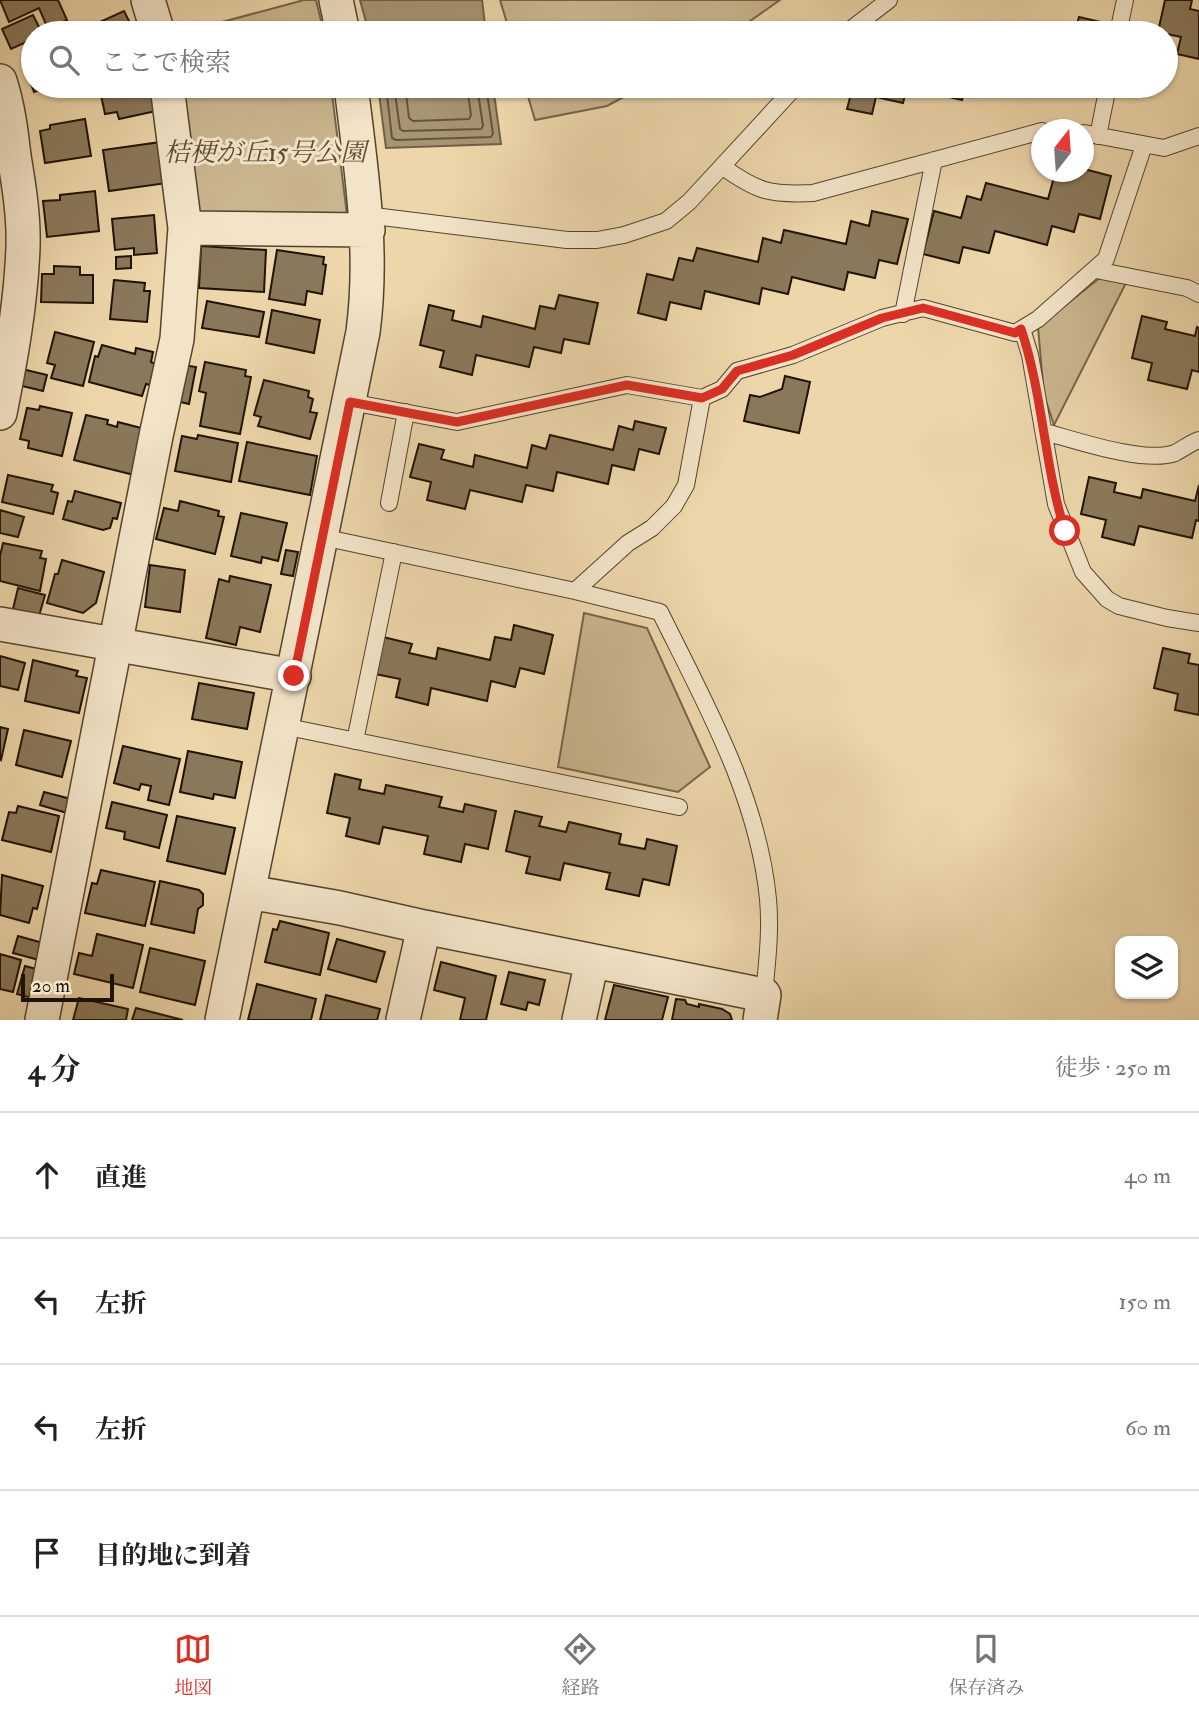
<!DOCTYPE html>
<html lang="ja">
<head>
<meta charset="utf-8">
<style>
  :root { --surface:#fff; --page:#f6f6f6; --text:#222; --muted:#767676; --line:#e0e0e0; --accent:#d93025 }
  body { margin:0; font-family:"IM FELL Double Pica","Noto Serif JP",serif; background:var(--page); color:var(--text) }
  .controls { position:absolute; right:21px; bottom:21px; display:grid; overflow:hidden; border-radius:14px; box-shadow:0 2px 5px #0004 }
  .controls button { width:63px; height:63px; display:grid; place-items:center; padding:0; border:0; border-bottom:2px solid var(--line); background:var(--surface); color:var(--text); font:35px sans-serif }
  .compass { position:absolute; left:1031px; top:119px; width:63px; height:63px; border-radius:50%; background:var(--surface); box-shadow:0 2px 5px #0004; rotate:17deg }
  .scale { position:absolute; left:21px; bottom:18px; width:93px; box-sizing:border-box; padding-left:7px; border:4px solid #201304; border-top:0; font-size:19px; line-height:24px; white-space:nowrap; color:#201304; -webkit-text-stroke:5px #f3e4c8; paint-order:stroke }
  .stop { position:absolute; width:21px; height:21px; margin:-16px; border:5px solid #d93025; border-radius:50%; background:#fff }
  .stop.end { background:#d93025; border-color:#fff; box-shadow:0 2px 7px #0008 }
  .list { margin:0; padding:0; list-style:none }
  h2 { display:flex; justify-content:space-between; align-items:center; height:91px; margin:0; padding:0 28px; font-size:30px }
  h2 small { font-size:23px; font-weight:400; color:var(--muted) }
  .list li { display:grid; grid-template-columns:46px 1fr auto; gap:21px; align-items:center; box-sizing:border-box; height:126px; padding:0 28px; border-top:2px solid var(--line) }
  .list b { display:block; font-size:26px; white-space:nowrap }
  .list em { font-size:23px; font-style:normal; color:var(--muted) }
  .icon { flex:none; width:38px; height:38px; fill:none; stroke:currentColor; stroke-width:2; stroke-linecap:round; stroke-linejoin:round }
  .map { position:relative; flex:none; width:1199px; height:1020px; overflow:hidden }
  .search { position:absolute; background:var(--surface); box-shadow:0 2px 5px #0004; left:21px; right:21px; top:21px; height:77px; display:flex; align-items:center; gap:18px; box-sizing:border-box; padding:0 24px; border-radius:38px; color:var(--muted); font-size:26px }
  .sheet { height:595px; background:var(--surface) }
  nav { display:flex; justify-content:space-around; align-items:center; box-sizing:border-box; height:98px; border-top:2px solid var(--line); background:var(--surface); font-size:19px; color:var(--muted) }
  nav a { display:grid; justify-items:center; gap:4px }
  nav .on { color:var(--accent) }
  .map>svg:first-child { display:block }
  .green { fill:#c9b58e; stroke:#746449; stroke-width:2 }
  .water { fill:#a79472; stroke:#716046; stroke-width:2 }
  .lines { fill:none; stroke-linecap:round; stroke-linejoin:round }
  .shore { stroke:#64543b; stroke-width:2 }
  .building { fill:#8a785a; stroke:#201304; stroke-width:2 }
  .service-casing { stroke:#53442e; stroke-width:18 }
  .minor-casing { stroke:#53442e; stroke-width:36 }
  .service { stroke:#f3e4c8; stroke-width:16 }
  .minor { stroke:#f3e4c8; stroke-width:33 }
  .route { stroke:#d93025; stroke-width:9 }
  .labels { text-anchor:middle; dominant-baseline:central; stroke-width:6; stroke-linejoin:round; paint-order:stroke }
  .park-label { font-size:26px; font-style:italic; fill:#5b4c34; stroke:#f3e4c8 }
</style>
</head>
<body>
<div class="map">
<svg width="1199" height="1020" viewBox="0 0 1199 1020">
  <rect width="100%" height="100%" fill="#ecd6aa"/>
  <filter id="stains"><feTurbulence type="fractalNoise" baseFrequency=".00286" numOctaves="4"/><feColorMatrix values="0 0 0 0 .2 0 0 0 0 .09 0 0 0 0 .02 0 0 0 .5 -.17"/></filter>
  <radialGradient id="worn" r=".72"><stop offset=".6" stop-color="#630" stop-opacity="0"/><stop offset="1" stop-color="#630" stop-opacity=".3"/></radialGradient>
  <path class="green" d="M304 0H316L324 33H181Z
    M500 0H780L733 33H510Z
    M183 86H331L347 215 206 218 197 210Z
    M525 86H644L607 106 535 120Z
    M1101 277 1126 283 1054 425 1044 395 1038 327Z
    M584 613 647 628 710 767 678 792 558 767Z"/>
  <path class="water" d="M360 0H482L486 33H369Z
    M378 86H493L501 144 386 148Z"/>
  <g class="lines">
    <path class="shore" d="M386 86 392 138 396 140 491 137 493 134 486 86
      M394 86 400 129 403 131 481 129 483 126 477 86
      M405 86 409 118 413 121 469 119 471 115 467 86"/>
  </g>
  <path class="building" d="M0 0H58L67 20 48 29 39 8 9 22Z
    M1165 0H1192L1190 9 1199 11V59L1177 54 1181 37 1158 32Z
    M124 11 135 33H83L82 30Z
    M33 15 42 33H33V39L11 49 2 29Z
    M1079 17 1109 24 1107 33H1058L1060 27 1075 31Z
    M33 58V86H51L34 92 23 62Z
    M99 86H150L156 111 119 119 117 112 105 114Z
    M853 86 880 88 881 86H965L962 100 907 87 903 103 876 97 872 114 847 109Z
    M85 119 91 156 45 163 40 131 50 129V125Z
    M161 142 167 183 109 191 103 150Z
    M1084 169 1111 176 1100 219 1079 214 1074 232 1052 226 1047 245 995 231 989 253 963 247 959 263 923 254 934 211 961 218 967 196 981 200 986 183 1048 199 1054 177 1067 180 1069 172H1084Z
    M95 191 99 231 47 237 43 201 60 200V195Z
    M872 211 908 219 897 264 879 260 875 278 848 272 844 290 792 277 788 294 762 288 759 304 705 291 701 309 670 302 666 320 638 313 647 274 673 280 679 258 693 261 697 248 758 262 763 238 781 243 784 230 846 244 851 221 869 226Z
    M154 215 157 253 134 255V248L115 250 112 219Z
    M201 246 266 250 264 292 199 288Z
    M277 250 324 257 323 264 326 265 322 294 307 291 305 305 269 299Z
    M131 256V268L116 269V257Z
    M54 266 80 267V275H93V303L41 302 42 274H54Z
    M114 280 145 283 144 291H150L147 322 110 319Z
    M559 295 598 303 589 344 564 339 561 353 534 347 529 367 476 355 472 375 440 367 444 351 420 345 429 305 454 311 452 320 481 327 483 316 535 329 540 306 555 309Z
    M207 301 264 312 259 337 202 328Z
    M272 310 320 320 314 353 266 343Z
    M1142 316 1167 322 1165 329 1195 336 1197 327 1199 328V372L1192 370 1187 389 1148 380 1152 363 1132 358Z
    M55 332 94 342 83 386 51 378 55 365 47 363Z
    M102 345 135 354 136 348 153 352 151 362 155 364 150 385 146 384 142 396 89 382 95 356 98 357Z
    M205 362 246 370 245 376 251 377 240 434 200 426 206 393 199 391Z
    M183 365 196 367 189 404 176 401Z
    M22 369 47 375 43 391 18 385Z
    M785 376 810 382 799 433 744 421 750 395 760 397 782 389Z
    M264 380 309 391 308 397 313 399 310 412 317 413 310 439 258 426 261 417 254 415Z
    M40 406 72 413 62 456 28 448 29 441 20 439 27 408 39 410Z
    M86 415 108 420 107 424 117 427 118 422 145 429 134 475 74 460Z
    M635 421 666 428 659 454 639 449 634 470 612 465 608 484 557 472 553 491 526 485 522 502 470 490 465 509 427 500 431 482 410 477 419 444 444 450 441 459 473 467 475 455 527 468 532 445 546 449 550 435 613 450 619 426 633 430Z
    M198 435 238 443 231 482 175 471 182 436 197 439Z
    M247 442 317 456 310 495 239 481Z
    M8 475 53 485 51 491 58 493 53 514 2 502Z
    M1089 477 1116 483 1114 492 1141 498 1143 489 1195 501 1199 485V521L1196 520 1192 538 1139 526 1134 545 1102 537 1106 520 1081 514Z
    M75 491 121 503 117 519 113 518 110 528 103 530 63 519 68 501 72 502Z
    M180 501 219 511 218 516 224 517 215 554 156 539 164 508 178 511Z
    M0 510 24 517 18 537 0 533Z
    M241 513 287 523 278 561 262 557 261 563 231 556Z
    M3 543 42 551 40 558 46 559 40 591 0 581V556Z
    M286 550 298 552 293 576 281 574Z
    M62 560 104 572 96 603 83 613 47 603 55 574H58Z
    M150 565 185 570 180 612 145 607Z
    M230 576 271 585 260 632 240 627 236 645 206 638 219 579 229 582Z
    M18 588 45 595 39 616 13 609Z
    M514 625 553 635 544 674 520 668 515 687 491 681 487 701 431 688 428 705 396 697 400 679 375 674 383 637 412 644 409 653 436 659 438 648 490 660 495 637 511 640Z
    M1163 648 1190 654 1188 663 1199 665V715L1175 710 1178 694 1154 688Z
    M0 656 25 663 18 690 0 686Z
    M33 660 78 671 76 676 87 678 79 713 25 701Z
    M199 683 254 693 247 729 192 719Z
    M0 727 8 729 1 760 0 759Z
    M24 730 71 741 62 777 16 765Z
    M123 746 180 759 169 805 148 800 151 786 141 784 139 790 114 783Z
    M188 751 242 762 235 798 214 794 213 799 180 792Z
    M335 774 361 780 359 789 384 794 386 785 442 797 439 807 463 812 465 804 496 811 488 849 465 844 461 862 424 854 428 836 383 827 379 844 346 836 350 818 327 813Z
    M44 792 71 799 67 813 40 805Z
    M112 802 167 815 159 848 124 839 125 832 106 828Z
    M18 806 59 816 51 852 2 840 9 812 16 813Z
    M515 811 542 817 539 826 566 832 569 822 621 834 619 844 645 849 647 839 677 846 669 885 643 879 639 896 606 889 610 873 564 863 560 880 526 873 530 857 506 851Z
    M177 816 235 828 225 874 167 861Z
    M101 870 155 882 145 926 85 913 92 883 97 884Z
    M2 875 43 886 37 909 33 908 29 923 0 915Z
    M160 881 199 890 203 894V905L198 909 194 933 151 924Z
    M280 921 329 933 320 975 265 962 273 929 277 930Z
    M97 934 143 945 133 988 74 974 79 953 92 956Z
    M18 936 43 943 39 960 13 953Z
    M337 939 385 952 376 982 328 969Z
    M150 948 205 961 195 1005 140 992Z
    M0 954 21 960 13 992 0 989Z
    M441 962 496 976 486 1020H460L465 998 434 990Z
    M25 966 40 970 32 998 17 994Z
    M509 972 545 980 539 1005 528 1002 526 1010 501 1004Z
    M257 984 316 999 311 1020H248Z
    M614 985 668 997 662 1020H605Z
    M326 995 380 1009 377 1020H320Z
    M79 998 128 1009 126 1020H73Z
    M676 999 685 1000 687 1004 699 1007V1004L722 1009 730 1014 732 1020H672Z
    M136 1008 183 1020H132Z"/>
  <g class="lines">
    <g class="service-casing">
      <path id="service" d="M846 33 889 0
        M1118 33 1125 0
        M1084 133 1164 148 1199 136
        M1098 136 1108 86
        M723 167C758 192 770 195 813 193L1042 131
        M366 215 567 240H597L624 235 666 221 689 202 796 86
        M1096 270 1187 288 1199 294
        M903 314 934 160
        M1022 329 1030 355 1056 504 1083 572 1107 599 1119 606 1167 618 1199 623
        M350 402 457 422 627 385 702 398 722 389 737 371 793 355 882 318 923 308 1015 333 1038 319 1106 259 1144 145
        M1045 432C1075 440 1145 464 1175 453 1183 449 1190 443 1199 440
        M389 503 406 412
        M322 537 575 591 660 612C705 703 758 796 768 899 771 931 767 963 764 995
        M575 591 628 543 652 528 674 506 686 485 702 398
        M283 726 679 807
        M355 741 394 552"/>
    </g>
    <g class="minor-casing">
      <path id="minor" d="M148 0 158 33
        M336 0 343 33
        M0 81C8 106 11 130 14 156 19 186 24 217 23 247 21 303 11 358 0 413
        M185 228 368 230
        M0 624 294 676
        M249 892 340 908 424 927 764 995 760 1020
        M42 1020 156 436 177 339 185 228 167 86
        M222 1020 363 332C374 250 361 168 351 86
        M403 1020 424 927
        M579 1020 592 961"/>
    </g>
    <use href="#service" class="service"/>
    <use href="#minor" class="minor"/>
  </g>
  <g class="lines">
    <path class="route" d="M294 676 350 402 457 422 627 385 702 398 722 389 737 371 793 355 882 318 923 308 1015 333 1021 329C1043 394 1044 465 1065 531"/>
  </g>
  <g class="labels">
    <g class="park-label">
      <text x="265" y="153">桔梗が丘15号公園</text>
    </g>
  </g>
  <rect width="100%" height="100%" filter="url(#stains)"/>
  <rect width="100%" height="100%" fill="url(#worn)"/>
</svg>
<div class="controls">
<button><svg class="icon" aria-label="layers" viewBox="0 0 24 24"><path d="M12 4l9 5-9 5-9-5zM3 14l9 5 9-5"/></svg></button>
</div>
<svg class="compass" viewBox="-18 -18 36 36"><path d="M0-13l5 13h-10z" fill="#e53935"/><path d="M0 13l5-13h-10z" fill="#767676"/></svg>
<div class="scale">20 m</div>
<div class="stop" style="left:1065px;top:531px"></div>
<div class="stop end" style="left:294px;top:676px"></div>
<div class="search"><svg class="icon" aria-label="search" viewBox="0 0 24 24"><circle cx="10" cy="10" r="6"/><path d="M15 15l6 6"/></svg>ここで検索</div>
</div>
<section class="sheet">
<h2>4 分<small>徒歩 · 250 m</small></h2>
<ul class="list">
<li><svg class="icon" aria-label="ahead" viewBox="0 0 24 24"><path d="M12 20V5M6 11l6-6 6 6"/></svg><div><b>直進</b></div><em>40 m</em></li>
<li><svg class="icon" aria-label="left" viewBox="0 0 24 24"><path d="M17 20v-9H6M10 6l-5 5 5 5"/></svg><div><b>左折</b></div><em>150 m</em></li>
<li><svg class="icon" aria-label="left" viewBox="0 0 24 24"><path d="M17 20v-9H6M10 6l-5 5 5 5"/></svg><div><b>左折</b></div><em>60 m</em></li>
<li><svg class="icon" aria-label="arrive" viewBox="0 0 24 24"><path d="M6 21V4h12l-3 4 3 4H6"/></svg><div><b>目的地に到着</b></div></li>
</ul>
</section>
<nav>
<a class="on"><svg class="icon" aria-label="map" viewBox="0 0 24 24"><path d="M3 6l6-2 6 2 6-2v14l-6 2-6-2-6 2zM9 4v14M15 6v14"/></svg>地図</a>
<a><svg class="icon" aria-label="directions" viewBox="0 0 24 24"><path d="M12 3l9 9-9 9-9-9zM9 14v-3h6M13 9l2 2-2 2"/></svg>経路</a>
<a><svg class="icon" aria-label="saved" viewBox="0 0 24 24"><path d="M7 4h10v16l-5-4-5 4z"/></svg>保存済み</a>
</nav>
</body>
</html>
